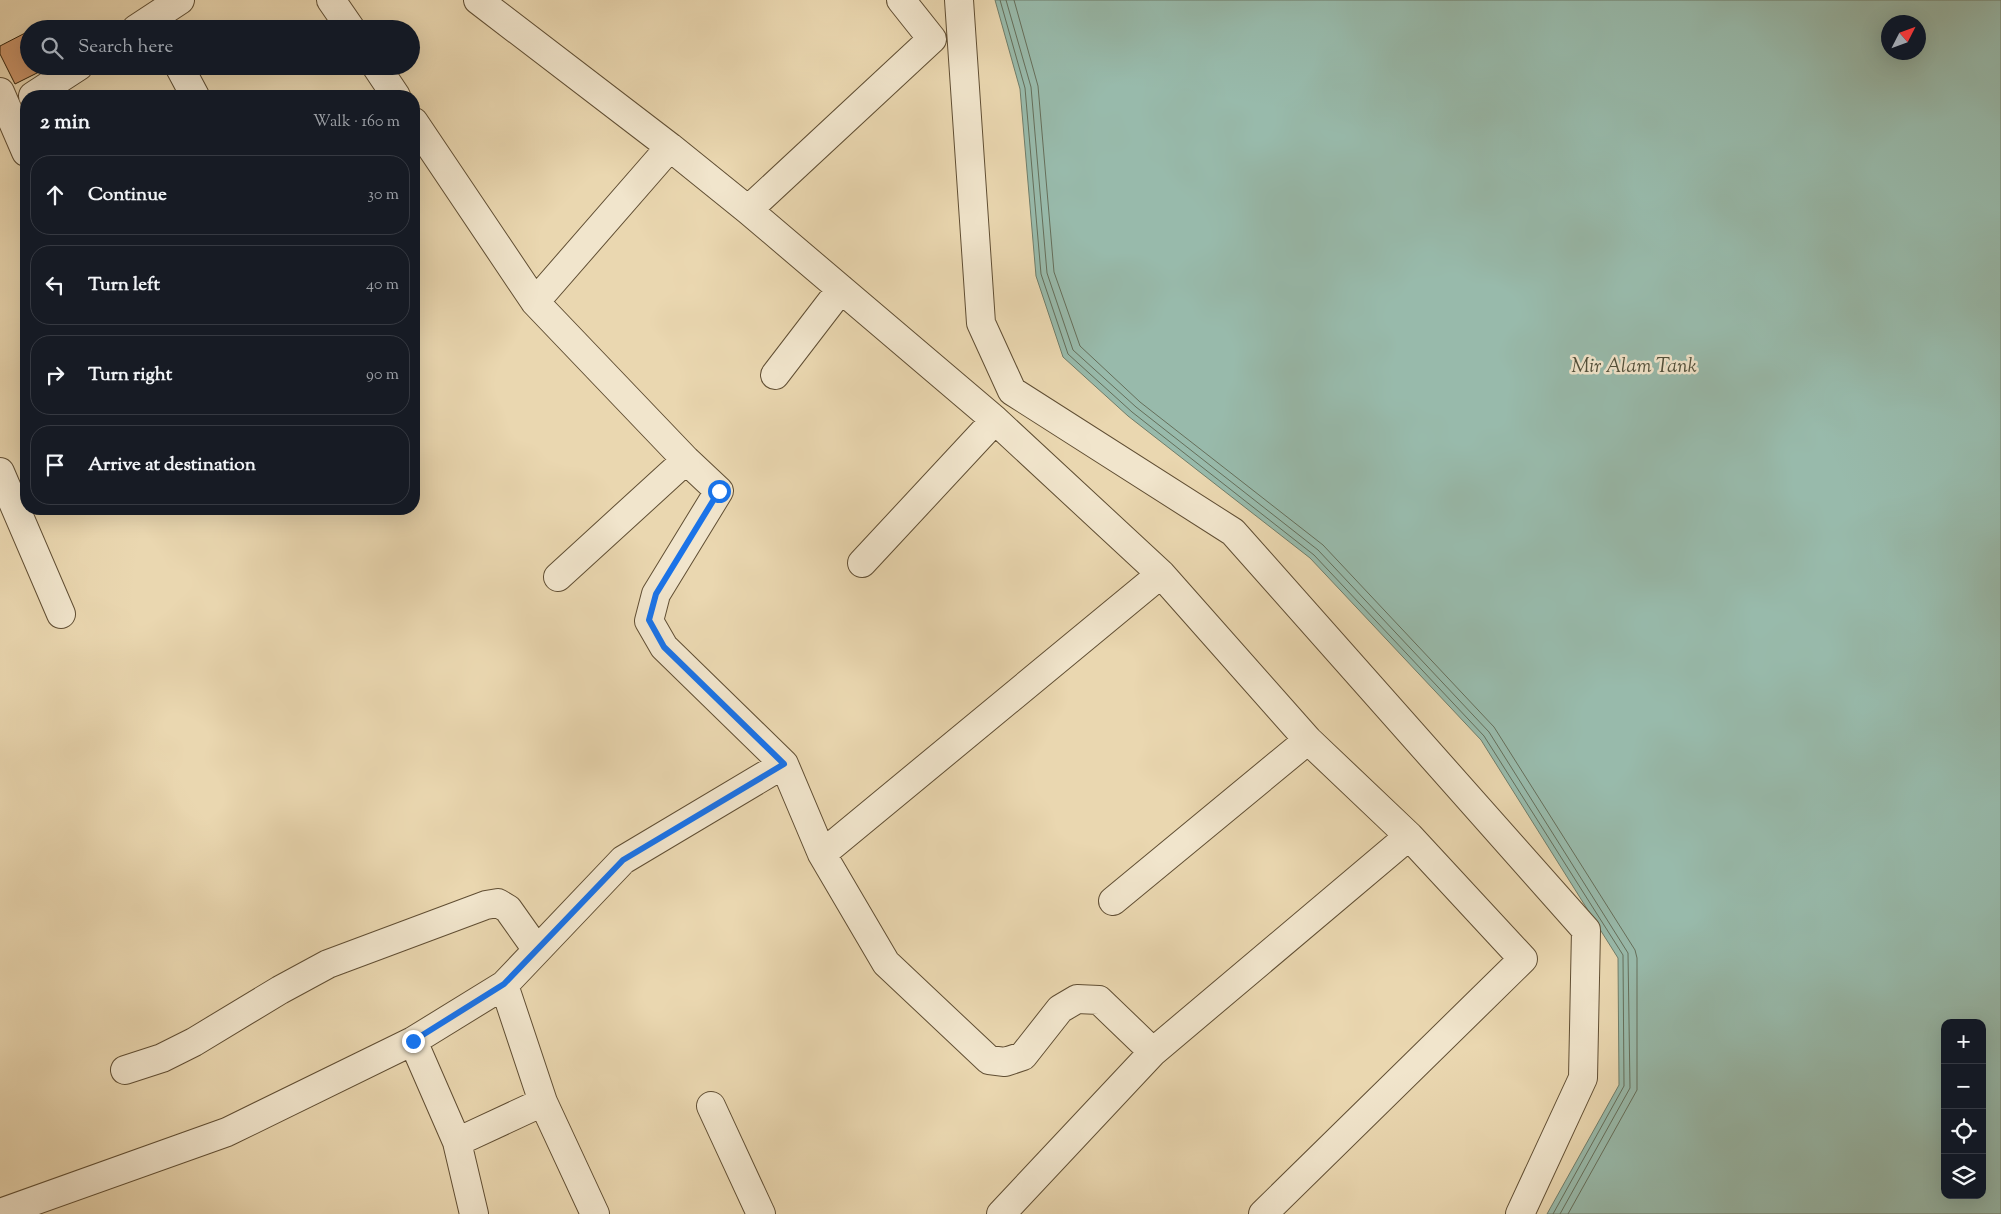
<!DOCTYPE html>
<html lang="en">
<head>
<meta charset="utf-8">
<style>
  :root { --surface:#171b24; --page:#20242c; --text:#f1f3f6; --muted:#9ea1a6; --line:#363941 }
  body { margin:0; font-family:"Sorts Mill Goudy",serif; background:var(--page); color:var(--text) }
  .controls { position:absolute; right:15px; bottom:15px; display:grid; overflow:hidden; border-radius:10px; box-shadow:0 5px 20px #0002 }
  .controls button { width:45px; height:45px; display:grid; place-items:center; padding:0; border:0; border-bottom:1px solid var(--line); background:var(--surface); color:var(--text); font:25px sans-serif }
  .compass { position:absolute; left:1881px; top:15px; width:45px; height:45px; border-radius:50%; background:var(--surface); box-shadow:0 5px 20px #0002; rotate:48deg }
  .stop { position:absolute; width:15px; height:15px; margin:-11px; border:4px solid #1a73e8; border-radius:50%; background:#fff }
  .stop.end { background:#1a73e8; border-color:#fff; box-shadow:0 1px 5px #0008 }
  .list { margin:0; padding:0; list-style:none }
  h2 { display:flex; justify-content:space-between; align-items:center; height:65px; margin:0; padding:0 20px; font-size:21px }
  h2 small { font-size:16px; font-weight:400; color:var(--muted) }
  .list li { display:grid; grid-template-columns:32px 1fr auto; gap:15px; align-items:center; box-sizing:border-box; height:80px; margin:0 10px 10px; padding:0 10px; border:1px solid var(--line); border-radius:20px }
  .list b { display:block; font-size:19px; white-space:nowrap }
  .list em { font-size:16px; font-style:normal; color:var(--muted) }
  .icon { flex:none; width:28px; height:28px; fill:none; stroke:currentColor; stroke-width:2; stroke-linecap:round; stroke-linejoin:round }
  .map { position:relative; flex:none; width:2001px; height:1214px; overflow:hidden }
  .search { position:absolute; background:var(--surface); box-shadow:0 5px 20px #0002; left:20px; top:20px; width:400px; height:55px; display:flex; align-items:center; gap:12px; box-sizing:border-box; padding:0 18px; border-radius:28px; color:var(--muted); font-size:19px }
  .panel { position:absolute; background:var(--surface); box-shadow:0 5px 20px #0002; left:20px; top:90px; width:400px; height:425px; border-radius:20px }
  .map>svg:first-child { display:block }
  .water { fill:#98baab; stroke:#6f7d6a; fill-rule:evenodd }
  .lines { fill:none; stroke-linecap:round; stroke-linejoin:round }
  .shore { stroke:#656e5a; stroke-width:1 }
  .building { fill:#cd966b; stroke:#322109 }
  .street-casing { stroke:#604e33; stroke-width:30 }
  .street { stroke:#f1e5cc; stroke-width:28 }
  .route { stroke:#1a73e8; stroke-width:6 }
  .labels { text-anchor:middle; dominant-baseline:central; stroke-width:5; stroke-linejoin:round; paint-order:stroke }
  .water-label { font-size:20px; font-style:italic; fill:#514f3a; stroke:#f1e5cc }
</style>
</head>
<body>
<div class="map">
<svg width="2001" height="1214" viewBox="0 0 2001 1214">
  <rect width="100%" height="100%" fill="#ead7b0"/>
  <filter id="stains"><feTurbulence type="fractalNoise" baseFrequency=".004" numOctaves="4"/><feColorMatrix values="0 0 0 0 .2 0 0 0 0 .09 0 0 0 0 .02 0 0 0 .5 -.17"/></filter>
  <radialGradient id="worn" r=".72"><stop offset=".6" stop-color="#630" stop-opacity="0"/><stop offset="1" stop-color="#630" stop-opacity=".3"/></radialGradient>
  <path class="water" d="M995 0H2001V1214H1547L1619 1085 1618 958 1481 740 1310 558 1128 416 1063 357 1036 276 1020 89ZM1888 22H1918V52H1888ZM1945 1023H1982V1195H1945Z"/>
  <g class="lines">
    <path class="shore" d="M1000 0 1025 88 1041 274 1068 354 1132 412 1314 555 1484 736 1623 955 1624 1086 1553 1214
      M1006 0 1031 87 1047 273 1073 350 1136 407 1318 550 1489 732 1628 953 1630 1088 1560 1214
      M1014 0 1038 86 1054 272 1080 346 1140 402 1323 545 1494 727 1635 950 1637 958V1090L1568 1214"/>
  </g>
  <path class="building" d="M29 31V66H51L15 84 0 54V46Z"/>
  <g class="lines">
    <g class="street-casing">
      <path id="street" d="M331 0 351 29
        M478 0 670 147 748 210 995 420 1161 574 1308 740 1409 836 1523 959 1263 1214
        M959 0 981 323 1012 391 1233 532 1586 930 1583 1078 1520 1214
        M136 29 180 0
        M179 66 195 96
        M376 66 396 96
        M0 92 26 152
        M33 96 79 66
        M414 122 535 302 686 460 719 491 656 594 649 621 664 647 784 764 822 854 886 963 989 1060 1005 1062 1023 1056 1060 1009 1077 999 1099 1000 1153 1052
        M748 210 932 39 901 0
        M535 302 670 147
        M775 375 841 289
        M0 472 61 614
        M862 563 995 420
        M558 577 686 460
        M822 854 1161 574
        M1113 901 1308 740
        M504 985 543 1102 595 1214
        M413 1041 457 1142 474 1214
        M125 1070 162 1058 194 1042 280 990 328 964 486 905 498 903 508 909 537 950
        M711 1106 761 1214
        M457 1142 543 1102
        M0 1213 227 1132 413 1041 504 985 623 860 784 764
        M1001 1214 1153 1052 1409 836"/>
    </g>
    <use href="#street" class="street"/>
  </g>
  <g class="lines">
    <path class="route" d="M413 1041 504 984 623 860 784 764 664 647 649 620 656 594 719 491"/>
  </g>
  <g class="labels">
    <g class="water-label">
      <text x="1634" y="367">Mir Alam Tank</text>
    </g>
  </g>
  <rect width="100%" height="100%" filter="url(#stains)"/>
  <rect width="100%" height="100%" fill="url(#worn)"/>
</svg>
<div class="controls">
<button>+</button>
<button>−</button>
<button><svg class="icon" aria-label="locate" viewBox="0 0 24 24"><circle cx="12" cy="12" r="6"/><path d="M12 2v4M12 18v4M2 12h4M18 12h4"/></svg></button>
<button><svg class="icon" aria-label="layers" viewBox="0 0 24 24"><path d="M12 4l9 5-9 5-9-5zM3 14l9 5 9-5"/></svg></button>
</div>
<svg class="compass" viewBox="-18 -18 36 36"><path d="M0-13l5 13h-10z" fill="#e53935"/><path d="M0 13l5-13h-10z" fill="#9ea1a6"/></svg>
<div class="stop" style="left:719px;top:491px"></div>
<div class="stop end" style="left:413px;top:1041px"></div>
<div class="search"><svg class="icon" aria-label="search" viewBox="0 0 24 24"><circle cx="10" cy="10" r="6"/><path d="M15 15l6 6"/></svg>Search here</div>
<section class="panel">
<h2>2 min<small>Walk · 160 m</small></h2>
<ul class="list">
<li><svg class="icon" aria-label="ahead" viewBox="0 0 24 24"><path d="M12 20V5M6 11l6-6 6 6"/></svg><div><b>Continue</b></div><em>30 m</em></li>
<li><svg class="icon" aria-label="left" viewBox="0 0 24 24"><path d="M17 20v-9H6M10 6l-5 5 5 5"/></svg><div><b>Turn left</b></div><em>40 m</em></li>
<li><svg class="icon" aria-label="right" viewBox="0 0 24 24"><path d="M7 20v-9h11M14 6l5 5-5 5"/></svg><div><b>Turn right</b></div><em>90 m</em></li>
<li><svg class="icon" aria-label="arrive" viewBox="0 0 24 24"><path d="M6 21V4h12l-3 4 3 4H6"/></svg><div><b>Arrive at destination</b></div></li>
</ul>
</section>
</div>
</body>
</html>
